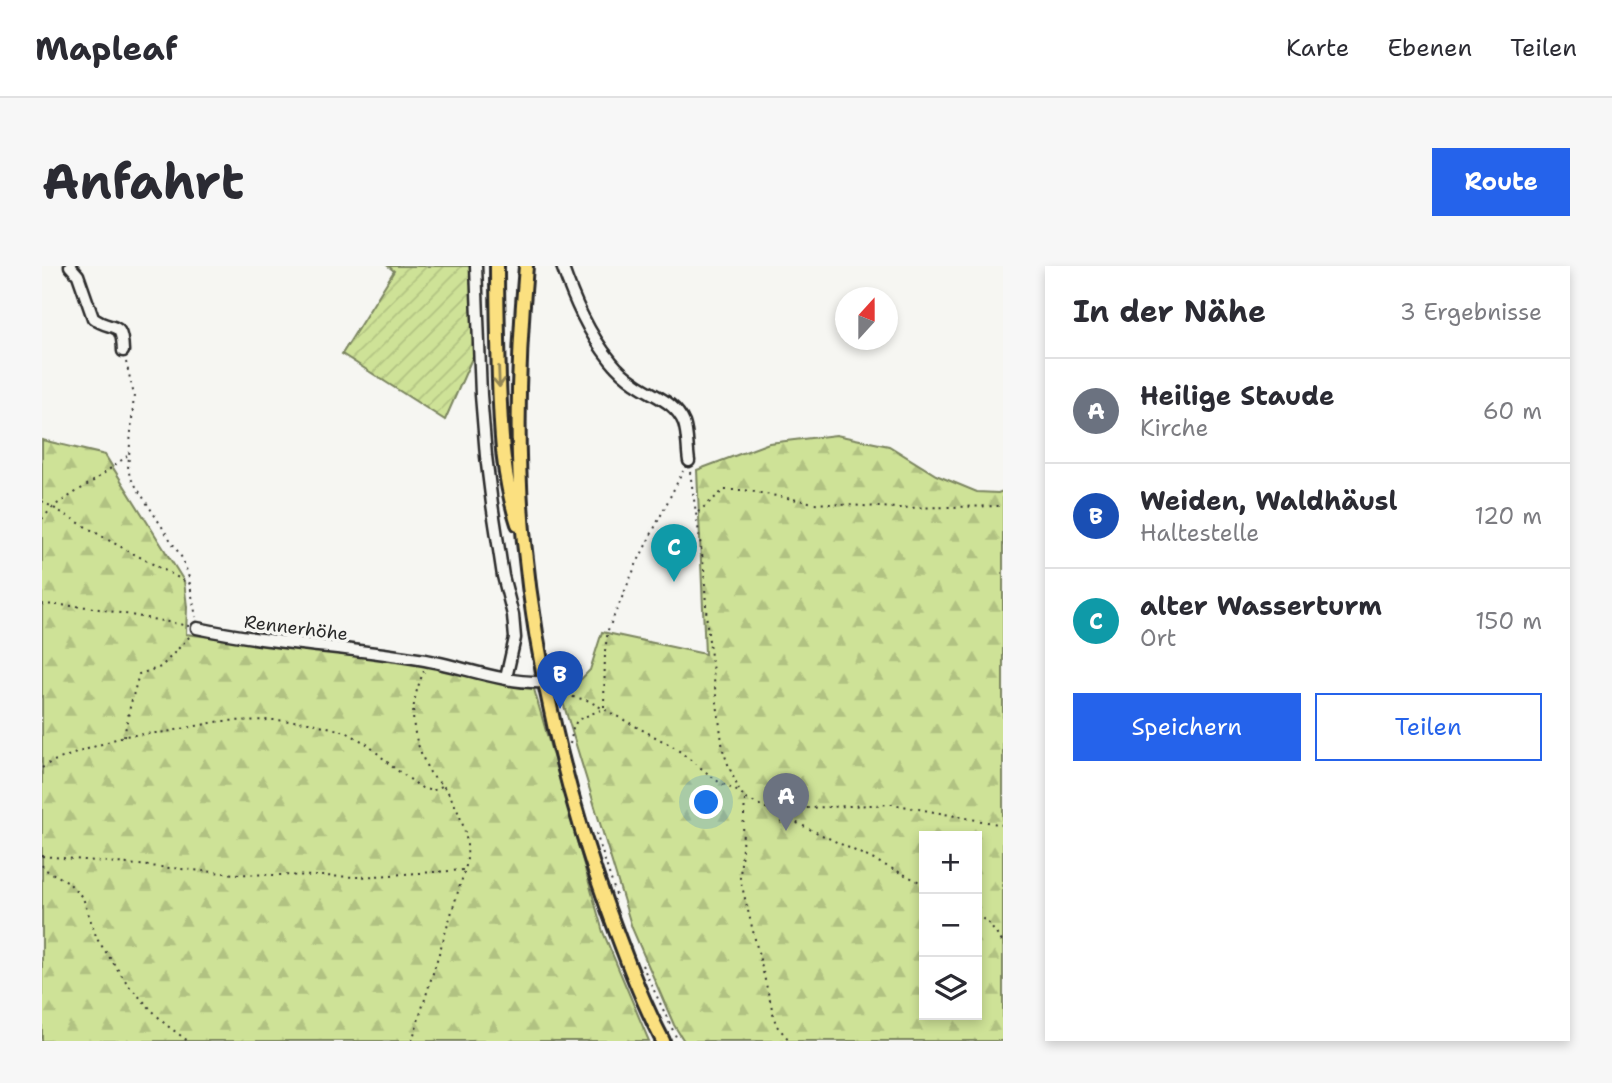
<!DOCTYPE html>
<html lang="de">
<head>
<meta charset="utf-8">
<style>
  :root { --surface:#fff; --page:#f7f7f7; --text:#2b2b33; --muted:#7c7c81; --line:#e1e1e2; --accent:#2563eb }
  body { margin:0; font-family:"Shantell Sans",sans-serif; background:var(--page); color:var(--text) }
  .controls { position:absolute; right:21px; bottom:21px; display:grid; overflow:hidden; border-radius:0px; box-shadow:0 4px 10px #0003 }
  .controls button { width:63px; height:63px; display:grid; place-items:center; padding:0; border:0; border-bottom:2px solid var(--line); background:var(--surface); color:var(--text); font:35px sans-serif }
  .compass { position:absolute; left:793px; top:21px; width:63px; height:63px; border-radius:50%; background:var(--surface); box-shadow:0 4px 10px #0003; rotate:21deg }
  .you { position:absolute; left:665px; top:537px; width:24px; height:24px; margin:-18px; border:5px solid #fff; border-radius:50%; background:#1a73e8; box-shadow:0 0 0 10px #1a73e833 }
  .badge { display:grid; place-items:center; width:46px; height:46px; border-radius:50%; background:var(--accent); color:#fff; font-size:23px; font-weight:700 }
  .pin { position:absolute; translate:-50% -58px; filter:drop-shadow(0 2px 4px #0008) }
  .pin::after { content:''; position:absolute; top:37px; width:24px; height:21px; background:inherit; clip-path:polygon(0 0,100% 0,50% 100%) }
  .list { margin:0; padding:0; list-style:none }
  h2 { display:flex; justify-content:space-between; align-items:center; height:91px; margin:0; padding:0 28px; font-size:30px }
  h2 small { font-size:23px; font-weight:400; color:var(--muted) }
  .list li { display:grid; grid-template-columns:46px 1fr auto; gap:21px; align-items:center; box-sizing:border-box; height:105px; padding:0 28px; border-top:2px solid var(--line) }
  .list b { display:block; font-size:26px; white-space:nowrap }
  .list p { margin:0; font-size:23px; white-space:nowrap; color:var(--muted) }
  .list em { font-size:23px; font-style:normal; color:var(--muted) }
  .actions { display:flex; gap:14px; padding:21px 28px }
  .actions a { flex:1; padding:16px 0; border:2px solid var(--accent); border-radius:0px; text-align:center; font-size:24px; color:var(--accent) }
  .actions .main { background:var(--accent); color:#fff }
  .icon { flex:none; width:38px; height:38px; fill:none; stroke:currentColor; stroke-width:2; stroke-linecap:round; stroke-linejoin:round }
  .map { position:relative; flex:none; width:961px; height:775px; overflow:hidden; border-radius:0px }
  header { display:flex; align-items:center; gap:42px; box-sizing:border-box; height:98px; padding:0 35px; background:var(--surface); border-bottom:2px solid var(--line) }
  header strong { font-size:33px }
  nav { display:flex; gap:38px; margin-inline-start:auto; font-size:24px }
  .intro { display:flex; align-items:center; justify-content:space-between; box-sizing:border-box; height:168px; padding:0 42px }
  h1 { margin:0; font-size:49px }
  .button { padding:18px 32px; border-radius:0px; background:var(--accent); color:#fff; font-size:24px; font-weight:700 }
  main { display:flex; gap:42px; padding:0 42px }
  aside { flex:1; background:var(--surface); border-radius:0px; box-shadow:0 4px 10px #0003 }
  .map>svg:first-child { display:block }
  .forest { fill:url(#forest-firs); stroke:#7c8661; stroke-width:2; fill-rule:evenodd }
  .garden { fill:url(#garden-furrows); stroke:#7c8661; stroke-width:2 }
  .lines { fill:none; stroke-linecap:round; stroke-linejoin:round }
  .minor-casing { stroke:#2b2b2b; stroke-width:15 }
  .major-casing { stroke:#2b2b2b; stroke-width:18 }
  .path { stroke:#2b2b2b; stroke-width:2; stroke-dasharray:2 5; stroke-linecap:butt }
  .minor { stroke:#f6f6f2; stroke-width:10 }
  .major { stroke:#fbe080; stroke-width:12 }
  .oneway { stroke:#938656 }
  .labels { text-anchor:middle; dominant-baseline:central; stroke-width:7; stroke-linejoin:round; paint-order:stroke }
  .street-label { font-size:18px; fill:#2b2b2b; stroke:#f6f6f2 }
</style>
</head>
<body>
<header>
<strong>Mapleaf</strong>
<nav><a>Karte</a><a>Ebenen</a><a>Teilen</a></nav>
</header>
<div class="intro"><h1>Anfahrt</h1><a class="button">Route</a></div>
<main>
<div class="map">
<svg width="961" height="775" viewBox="0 0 961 775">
  <defs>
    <pattern id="forest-firs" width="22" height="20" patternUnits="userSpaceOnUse" patternTransform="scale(1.75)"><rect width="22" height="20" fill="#cee297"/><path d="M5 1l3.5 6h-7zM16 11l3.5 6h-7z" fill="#b1c282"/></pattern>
    <pattern id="garden-furrows" width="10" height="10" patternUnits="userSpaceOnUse" patternTransform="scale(1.75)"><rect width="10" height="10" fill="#cee297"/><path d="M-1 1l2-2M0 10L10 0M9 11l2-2" fill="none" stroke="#b1c282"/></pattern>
  </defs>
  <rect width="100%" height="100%" fill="#f6f6f2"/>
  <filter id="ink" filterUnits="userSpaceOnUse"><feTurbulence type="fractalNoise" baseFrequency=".0143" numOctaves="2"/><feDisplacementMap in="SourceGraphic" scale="14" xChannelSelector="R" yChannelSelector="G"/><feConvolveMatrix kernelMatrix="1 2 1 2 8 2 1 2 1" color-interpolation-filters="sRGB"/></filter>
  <g filter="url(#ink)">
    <path class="forest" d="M794 169 847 180 894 209 935 226 956 227 961 225V775H642L632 759 590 662 520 433 548 404 560 366 663 388 655 204 727 177ZM882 570H935V749H882Z
      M0 174 63 189 142 315 145 341 144 368 367 395 492 423 561 666 607 775H0Z"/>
    <path class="garden" d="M346 0H431V90L403 154 300 88 352 5Z"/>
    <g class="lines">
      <g class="minor-casing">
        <path id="minor" d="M28 0 36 9 51 52C71 67 80 52 81 85
          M434 0 439 129 444 190 450 238 461 310 471 349 473 372 464 412
          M520 0C532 34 546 67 569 95 576 104 584 111 593 117 611 130 633 135 642 157 646 168 645 183 647 195
          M155 362C230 378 307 381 383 394 422 401 463 418 503 416"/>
      </g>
      <g class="major-casing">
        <path id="major" d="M455 0C455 38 456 76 457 114 459 164 460 209 476 258
          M484 0C476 91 473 184 482 276 494 399 524 527 566 643 582 687 599 733 621 775"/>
      </g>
      <path class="path" d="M84 96 92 129 86 202 88 211 140 292 146 308 154 351
        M648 206 662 302 665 359 681 484 687 501 697 524
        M0 235 68 275 148 318
        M656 246 682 224H702L772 237 854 242 961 240
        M0 253 12 240 53 214 85 190
        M0 338 46 341 147 360
        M517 428 545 434 632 481 678 517 699 527 703 532 882 618
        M562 441 563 385 566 364 594 299 641 205
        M82 470 88 441 97 408 119 401 149 369
        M528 478 531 463 535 454 561 443
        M0 502 9 496 82 470 124 466 179 455 232 454 267 456 304 466 325 478 352 502 380 522 390 525 402 519
        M703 534 698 612 734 759 748 775
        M737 546 765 542 850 538 961 559
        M736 549 741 561
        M554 567 575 632
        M0 590 193 608 318 611 422 604
        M0 599 2 603 25 615 41 632 55 673 87 720 123 758 146 775
        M935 648 947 658 961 677
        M600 699 636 775
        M370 775 419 616C422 608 425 599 425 590 427 570 417 545 407 528 403 520 395 516 389 508 384 501 381 492 378 484 367 455 370 433 382 405"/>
      <use href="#minor" class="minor"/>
      <use href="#major" class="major"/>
    </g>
    <defs><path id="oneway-shaft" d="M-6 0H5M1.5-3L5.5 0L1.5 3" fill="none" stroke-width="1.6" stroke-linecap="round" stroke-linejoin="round" transform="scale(1.75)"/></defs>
    <use class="oneway" href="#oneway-shaft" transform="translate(457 111) rotate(88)"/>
  </g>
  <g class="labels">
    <g class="street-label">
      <text transform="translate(254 362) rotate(7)">Rennerhöhe</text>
    </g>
  </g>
</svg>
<div class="controls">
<button>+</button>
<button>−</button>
<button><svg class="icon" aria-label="layers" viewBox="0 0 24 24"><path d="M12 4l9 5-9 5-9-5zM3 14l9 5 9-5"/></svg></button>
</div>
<svg class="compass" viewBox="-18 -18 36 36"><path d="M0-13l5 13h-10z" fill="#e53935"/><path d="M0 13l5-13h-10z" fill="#7c7c81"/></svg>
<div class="you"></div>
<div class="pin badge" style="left:744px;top:565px;background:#6b7280">A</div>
<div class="pin badge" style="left:518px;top:443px;background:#1a4fb4">B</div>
<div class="pin badge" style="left:632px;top:316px;background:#0f9aa8">C</div>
</div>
<aside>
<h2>In der Nähe<small>3 Ergebnisse</small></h2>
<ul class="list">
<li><span class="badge" style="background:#6b7280">A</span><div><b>Heilige Staude</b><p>Kirche</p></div><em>60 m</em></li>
<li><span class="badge" style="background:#1a4fb4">B</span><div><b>Weiden, Waldhäusl</b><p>Haltestelle</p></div><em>120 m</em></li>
<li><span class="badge" style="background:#0f9aa8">C</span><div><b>alter Wasserturm</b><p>Ort</p></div><em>150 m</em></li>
</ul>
<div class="actions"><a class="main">Speichern</a><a>Teilen</a></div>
</aside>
</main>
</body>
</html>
